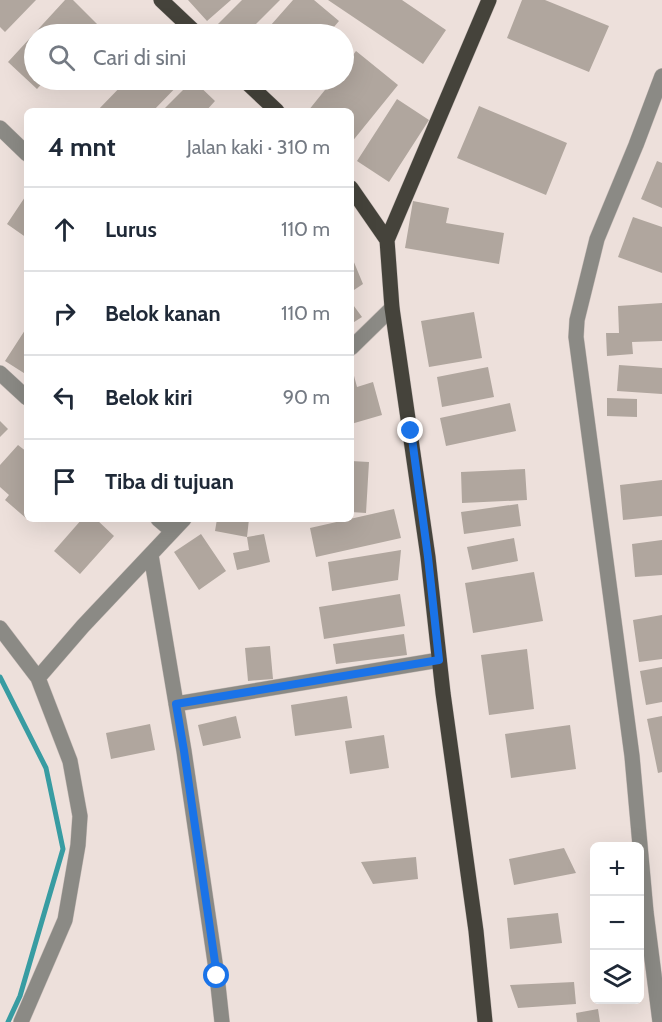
<!DOCTYPE html>
<html lang="id">
<head>
<meta charset="utf-8">
<style>
  :root { --surface:#fff; --page:#f6f6f7; --text:#1f2937; --muted:#747a83; --line:#e0e1e3 }
  body { margin:0; font-family:Cabin,sans-serif; background:var(--page); color:var(--text) }
  .controls { position:absolute; right:18px; bottom:18px; display:grid; overflow:hidden; border-radius:9px; box-shadow:0 6px 24px #0002 }
  .controls button { width:54px; height:54px; display:grid; place-items:center; padding:0; border:0; border-bottom:2px solid var(--line); background:var(--surface); color:var(--text); font:30px sans-serif }
  .stop { position:absolute; width:18px; height:18px; margin:-14px; border:4px solid #1a73e8; border-radius:50%; background:#fff }
  .stop.end { background:#1a73e8; border-color:#fff; box-shadow:0 2px 6px #0008 }
  .list { margin:0; padding:0; list-style:none }
  h2 { display:flex; justify-content:space-between; align-items:center; height:78px; margin:0; padding:0 24px; font-size:26px }
  h2 small { font-size:20px; font-weight:400; color:var(--muted) }
  .list li { display:grid; grid-template-columns:39px 1fr auto; gap:18px; align-items:center; box-sizing:border-box; height:84px; padding:0 24px; border-top:2px solid var(--line) }
  .list b { display:block; font-size:22px; white-space:nowrap }
  .list em { font-size:20px; font-style:normal; color:var(--muted) }
  .icon { flex:none; width:33px; height:33px; fill:none; stroke:currentColor; stroke-width:2; stroke-linecap:round; stroke-linejoin:round }
  .map { position:relative; flex:none; width:662px; height:1022px; overflow:hidden }
  .search { position:absolute; background:var(--surface); box-shadow:0 6px 24px #0002; left:24px; top:24px; width:330px; height:66px; display:flex; align-items:center; gap:15px; box-sizing:border-box; padding:0 21px; border-radius:33px; color:var(--muted); font-size:22px }
  .panel { position:absolute; background:var(--surface); box-shadow:0 6px 24px #0002; left:24px; top:108px; width:330px; height:414px; border-radius:9px }
  .map>svg:first-child { display:block }
  .lines { fill:none; stroke-linecap:round; stroke-linejoin:round }
  .stream { stroke:#389ca2; stroke-width:5 }
  .building { fill:#b0a69e }
  .minor-casing { stroke:#c8bdb9; stroke-width:16 }
  .major-casing { stroke:#c8bdb9; stroke-width:16 }
  .minor { stroke:#8b8a85; stroke-width:15 }
  .major { stroke:#45433b; stroke-width:15 }
  .route { stroke:#1a73e8; stroke-width:8 }
</style>
</head>
<body>
<div class="map">
<svg width="662" height="1022" viewBox="0 0 662 1022">
  <rect width="100%" height="100%" fill="#ede0db"/>
  <g class="lines">
    <path class="stream" d="M0 677 46 768 63 849 20 996 8 1022"/>
  </g>
  <path class="building" d="M0 0H36L5 32 0 27Z
    M65 0H73L97 24 87 34H34V80H45L37 89 8 62Z
    M188 0H231L207 21Z
    M242 0H280L246 34H213L210 32Z
    M293 0H314L339 21 328 34H263Z
    M328 0H402L446 30 423 64Z
    M522 0H545L609 26 589 72 507 38Z
    M356 51 398 85 351 143V111H308L333 80H344V67Z
    M127 80H183L153 111H97Z
    M193 80 215 101 206 111H162Z
    M397 99 429 120 389 182 357 161Z
    M479 106 567 143 546 195 457 158Z
    M657 161 662 163V208L641 199Z
    M27 194V238L7 224Z
    M413 201 449 208 446 223 504 233 499 264 405 248Z
    M633 217 662 227V273L618 257Z
    M351 255 363 284 351 292Z
    M351 302 362 317 351 324Z
    M662 303V341L632 342 633 354 607 356 606 333H619L618 306Z
    M474 312 482 358 429 367 421 321Z
    M27 327V375L5 361Z
    M619 365 662 368V394L617 391Z
    M488 367 494 397 442 407 437 377Z
    M351 372H353L357 387 373 382 382 415 351 424Z
    M607 398 637 399V417L607 416Z
    M510 403 516 431 446 446 440 418Z
    M0 421 8 429 0 437Z
    M18 445 27 452V519L5 500 9 495 0 487V465Z
    M351 461 369 462 366 513 351 512Z
    M525 469 527 500 462 503 461 472Z
    M662 480V516L623 520 620 485Z
    M518 504 521 526 464 534 461 512Z
    M394 509 401 538 316 557 310 528Z
    M82 519H96L114 536 80 574 54 551Z
    M217 519H249L247 537 264 534 270 562 237 570 233 553 249 550 247 537 215 531Z
    M201 534 226 571 199 590 174 552Z
    M514 538 518 561 472 570 467 547Z
    M662 540V575L635 577 632 544Z
    M401 550 398 580 332 591 328 562Z
    M534 572 543 621 473 633 465 583Z
    M400 594 405 626 324 639 319 607Z
    M662 615V659L639 662 633 620Z
    M404 634 407 655 336 664 333 644Z
    M270 646 273 679 248 681 245 648Z
    M527 649 534 709 489 715 481 655Z
    M662 667V702L646 705 640 671Z
    M347 696 352 728 295 736 291 705Z
    M236 716 241 738 203 746 198 725Z
    M662 716V772L658 773 647 719Z
    M150 724 155 750 111 759 106 733Z
    M570 725 576 769 511 778 505 734Z
    M384 735 389 768 350 774 345 741Z
    M564 848 576 873 514 885 509 859Z
    M416 857 418 879 373 884 361 862Z
    M558 913 562 943 510 949 507 918Z
    M574 982 576 1004 518 1008 510 985Z
    M598 1009 600 1022H577L576 1013Z"/>
  <g class="lines">
    <g class="minor-casing">
      <path id="minor" d="M0 128 27 154
        M351 348 392 308
        M0 373 27 398
        M158 519 172 531
        M151 555 184 751 217 976 222 1022
        M0 628 38 678 70 761 80 816 78 845 65 920 21 1022
        M38 678 83 626 184 519
        M176 704 439 660
        M660 1022 646 912 632 756 576 337 577 320 597 239 636 145 662 76"/>
    </g>
    <g class="major-casing">
      <path id="major" d="M161 0 197 34
        M244 80 277 111
        M351 188 387 240 392 308 428 557 443 693 476 931 485 1022
        M387 240 489 0"/>
    </g>
    <use href="#minor" class="minor"/>
    <use href="#major" class="major"/>
  </g>
  <g class="lines">
    <path class="route" d="M217 976 184 751 176 704 439 660 428 557 411 431"/>
  </g>
</svg>
<div class="controls">
<button>+</button>
<button>−</button>
<button><svg class="icon" aria-label="layers" viewBox="0 0 24 24"><path d="M12 4l9 5-9 5-9-5zM3 14l9 5 9-5"/></svg></button>
</div>
<div class="stop" style="left:217px;top:976px"></div>
<div class="stop end" style="left:411px;top:431px"></div>
<div class="search"><svg class="icon" aria-label="search" viewBox="0 0 24 24"><circle cx="10" cy="10" r="6"/><path d="M15 15l6 6"/></svg>Cari di sini</div>
<section class="panel">
<h2>4 mnt<small>Jalan kaki · 310 m</small></h2>
<ul class="list">
<li><svg class="icon" aria-label="ahead" viewBox="0 0 24 24"><path d="M12 20V5M6 11l6-6 6 6"/></svg><div><b>Lurus</b></div><em>110 m</em></li>
<li><svg class="icon" aria-label="right" viewBox="0 0 24 24"><path d="M7 20v-9h11M14 6l5 5-5 5"/></svg><div><b>Belok kanan</b></div><em>110 m</em></li>
<li><svg class="icon" aria-label="left" viewBox="0 0 24 24"><path d="M17 20v-9H6M10 6l-5 5 5 5"/></svg><div><b>Belok kiri</b></div><em>90 m</em></li>
<li><svg class="icon" aria-label="arrive" viewBox="0 0 24 24"><path d="M6 21V4h12l-3 4 3 4H6"/></svg><div><b>Tiba di tujuan</b></div></li>
</ul>
</section>
</div>
</body>
</html>
